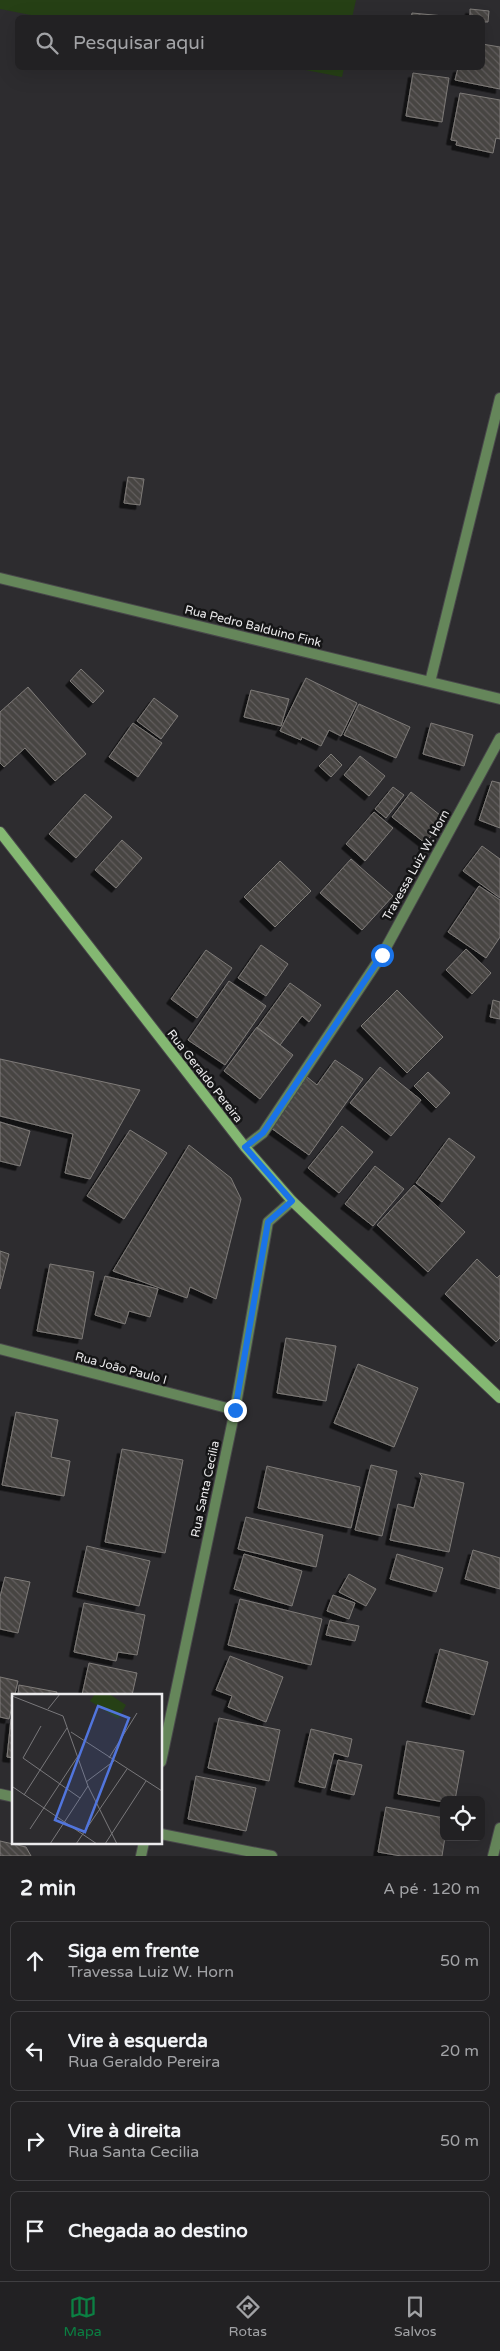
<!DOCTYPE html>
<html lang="pt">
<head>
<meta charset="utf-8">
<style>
  :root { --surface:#222123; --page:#2a292b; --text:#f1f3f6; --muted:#a2a3a6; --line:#3f3e41; --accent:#0b8043 }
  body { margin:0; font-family:"Varela Round",sans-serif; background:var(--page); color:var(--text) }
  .controls { position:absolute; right:15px; bottom:15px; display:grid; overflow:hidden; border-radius:8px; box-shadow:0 5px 20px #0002 }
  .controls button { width:45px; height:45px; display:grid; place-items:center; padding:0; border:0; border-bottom:1px solid var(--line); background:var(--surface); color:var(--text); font:25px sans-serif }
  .stop { position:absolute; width:15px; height:15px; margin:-11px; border:4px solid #1a73e8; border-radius:50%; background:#fff }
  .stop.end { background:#1a73e8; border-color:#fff; box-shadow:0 1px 5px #0008 }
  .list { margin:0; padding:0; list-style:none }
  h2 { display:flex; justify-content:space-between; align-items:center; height:65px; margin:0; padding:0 20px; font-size:21px }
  h2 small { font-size:16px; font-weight:400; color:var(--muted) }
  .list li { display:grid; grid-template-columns:32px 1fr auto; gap:15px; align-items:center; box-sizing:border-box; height:80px; margin:0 10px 10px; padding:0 10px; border:1px solid var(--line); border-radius:8px }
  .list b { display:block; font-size:19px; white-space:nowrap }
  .list p { margin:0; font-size:16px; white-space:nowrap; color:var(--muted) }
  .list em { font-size:16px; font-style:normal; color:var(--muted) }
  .icon { flex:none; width:28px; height:28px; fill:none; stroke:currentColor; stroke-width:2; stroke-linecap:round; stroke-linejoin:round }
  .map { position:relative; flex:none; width:500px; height:1856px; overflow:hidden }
  .search { position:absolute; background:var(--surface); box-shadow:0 5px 20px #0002; left:15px; right:15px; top:15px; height:55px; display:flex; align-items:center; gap:12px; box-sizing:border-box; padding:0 18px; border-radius:8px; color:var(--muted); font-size:19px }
  .sheet { height:425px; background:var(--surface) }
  nav { display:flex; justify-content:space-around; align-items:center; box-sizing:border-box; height:70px; border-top:1px solid var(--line); background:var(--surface); font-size:14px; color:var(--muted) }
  nav a { display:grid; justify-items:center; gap:2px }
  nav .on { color:var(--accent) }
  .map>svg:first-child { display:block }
  .garden { fill:#264015 }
  .building { fill:url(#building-back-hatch); stroke:#7e7b78; filter:url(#shadow) }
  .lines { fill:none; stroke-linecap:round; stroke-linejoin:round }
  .street-casing { stroke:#48474a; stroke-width:12 }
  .secondary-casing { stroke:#48474a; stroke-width:12 }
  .street { stroke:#65865a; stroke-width:10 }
  .secondary { stroke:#84b872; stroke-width:10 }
  .route { stroke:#1a73e8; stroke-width:6 }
  .labels { text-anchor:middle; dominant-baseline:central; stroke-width:5; stroke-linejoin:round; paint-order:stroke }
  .street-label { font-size:12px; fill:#ecebed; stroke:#151516 }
  .inset-road { fill:none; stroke:#79787b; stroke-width:1 }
  .view { fill:#5175dd; fill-opacity:0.15; stroke:#5175dd; stroke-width:2.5 }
  .inset-edge { fill:none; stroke:#ecebed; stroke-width:2.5 }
</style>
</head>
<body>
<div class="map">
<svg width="500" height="1856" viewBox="0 0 500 1856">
  <defs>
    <pattern id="building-back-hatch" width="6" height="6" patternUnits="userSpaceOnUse" patternTransform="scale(1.25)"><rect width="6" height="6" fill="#474442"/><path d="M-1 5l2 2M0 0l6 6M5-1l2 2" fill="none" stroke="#625f5e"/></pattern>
    <filter id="shadow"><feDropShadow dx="-4.5" dy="4.5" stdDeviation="0" flood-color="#0009"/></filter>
  </defs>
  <rect width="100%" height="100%" fill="#2d2c2f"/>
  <path class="garden" d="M0 0H356L352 18 41 17 0 9Z
    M295 68H344L342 77Z"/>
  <path class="building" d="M470 9 489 11 488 22H482V18H470Z
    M412 13 444 16V18H411Z
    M482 44 500 47V89L455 80 458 68H482Z
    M413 73 449 78 442 122 406 116Z
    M460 93 500 100V139L496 138 493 153 456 145 457 141 451 140Z
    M128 477 144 479 140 505 124 503Z
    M81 669 104 691 93 703 70 681Z
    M306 678 357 703 341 736 329 730 321 746 302 737 301 740 280 731Z
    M28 687 86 754 55 781 25 748 4 767 0 763V712Z
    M251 690 289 699 281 726 244 717Z
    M154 698 178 716 161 739 137 721Z
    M359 704 410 727 396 758 344 735Z
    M133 723 162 743 138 777 109 757Z
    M431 723 473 735 464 766 423 754Z
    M331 754 342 765 331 777 319 766Z
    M360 756 385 776 369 796 344 775Z
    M492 781 500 783V828L479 820Z
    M393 787 404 795 386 818 375 809Z
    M411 792 445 819 425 843 392 817Z
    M85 794 112 817 76 858 49 834Z
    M374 812 393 828 365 861 346 844Z
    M122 840 142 858 116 888 95 870Z
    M482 846 500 859V898L463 871Z
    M351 859 393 896 362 930 320 893Z
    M280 861 311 891 275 927 244 897Z
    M479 886 500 900V937L486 958 448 932Z
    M261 945 288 964 266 996 238 978Z
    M466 949 491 973 472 994 446 970Z
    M206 950 232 968 197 1018 171 999Z
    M229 981 266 1006 225 1065 188 1040Z
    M290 983 321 1005 309 1022 302 1016 280 1045 257 1028Z
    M397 990 443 1037 407 1073 361 1026Z
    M493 1000 500 1002V1019L490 1017Z
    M257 1027 293 1055 260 1099 224 1071Z
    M0 1059 140 1090 90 1179 65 1173 73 1134 0 1116Z
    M335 1060 363 1079 309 1155 271 1128 307 1077 317 1085Z
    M380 1067 421 1100 391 1136 350 1103Z
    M428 1072 450 1093 436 1108 414 1086Z
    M0 1122 30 1131 20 1166 0 1161Z
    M342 1126 373 1152 339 1193 308 1168Z
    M130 1130 167 1153 124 1219 87 1196Z
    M449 1138 475 1157 442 1202 416 1183Z
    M189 1145 231 1178 241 1199 216 1299 190 1287 187 1298 113 1271Z
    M375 1166 404 1189 373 1226 345 1204Z
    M414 1185 465 1232 428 1272 377 1225Z
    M0 1251 9 1254 0 1289Z
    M477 1259 497 1278 500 1275V1338L496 1342 445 1294Z
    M50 1264 94 1272 82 1339 37 1331Z
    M105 1276 158 1289 150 1317 129 1311 125 1324 95 1315Z
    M286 1338 336 1346 326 1401 277 1393Z
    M358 1364 418 1388 394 1447 334 1423Z
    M16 1412 58 1420 51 1457 70 1461 64 1496 2 1485Z
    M122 1449 183 1460 165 1553 105 1542Z
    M371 1465 397 1471 382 1536 355 1530Z
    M267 1466 360 1487 351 1528 258 1508Z
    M419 1473 464 1483 449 1552 390 1540 398 1504 414 1508 422 1476Z
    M246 1517 323 1535 316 1567 238 1549Z
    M87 1546 150 1561 139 1606 77 1592Z
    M473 1550 500 1558V1589L465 1579Z
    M244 1554 302 1571 292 1606 234 1589Z
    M397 1554 443 1568 436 1592 390 1579Z
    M349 1574 376 1589 366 1606 339 1592Z
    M5 1577 30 1582 18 1633 0 1629V1597Z
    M333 1595 355 1603 349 1619 327 1611Z
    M240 1599 322 1619 311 1665 228 1645Z
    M84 1603 145 1615 137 1655 118 1652 116 1661 74 1652Z
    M330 1620 359 1626 355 1641 326 1635Z
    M440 1649 488 1662 474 1715 426 1702Z
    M230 1656 283 1677 266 1722 228 1707 232 1696 216 1690Z
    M89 1663 137 1673 132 1695H82Z
    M0 1677 18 1681 9 1719 0 1717Z
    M19 1685 57 1692 56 1695H18Z
    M219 1718 280 1730 269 1781 208 1768Z
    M11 1719 14 1720V1758L7 1757Z
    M311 1729 352 1739 348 1757 334 1753 325 1788 299 1782Z
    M407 1741 464 1751 455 1800H444V1802L398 1794Z
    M338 1760 362 1765 354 1795 331 1790Z
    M196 1776 256 1788 246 1831 188 1819Z
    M386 1807 444 1818 445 1837 442 1856H401L378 1852Z
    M0 1841 26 1847 31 1856H0Z"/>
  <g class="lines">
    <g class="street-casing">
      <path id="street" d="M0 578 500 699
        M430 682 500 398
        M245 1147 263 1133 382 955 500 738
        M0 1349 235 1410
        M161 1762 235 1410 268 1222 292 1201
        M0 1794 14 1797
        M161 1834 272 1856
        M141 1856 144 1842
        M493 1856 500 1828"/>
    </g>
    <g class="secondary-casing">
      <path id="secondary" d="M0 832 245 1147 292 1201 500 1398"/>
    </g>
    <use href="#street" class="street"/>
    <use href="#secondary" class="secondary"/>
  </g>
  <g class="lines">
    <path class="route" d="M235 1410 268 1222 292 1201 245 1147 263 1133 382 955"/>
  </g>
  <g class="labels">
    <g class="street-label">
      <text transform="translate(253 626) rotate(14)">Rua Pedro Balduino Fink</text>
      <text transform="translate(416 865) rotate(-61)">Travessa Luiz W. Horn</text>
      <text transform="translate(205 1076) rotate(52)">Rua Geraldo Pereira</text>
      <text transform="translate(121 1368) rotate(15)">Rua João Paulo I</text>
      <text transform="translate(205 1489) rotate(-78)">Rua Santa Cecilia</text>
    </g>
  </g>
  <g transform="translate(12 1694)">
    <rect width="150" height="150" fill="#2d2c2f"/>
    <path d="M83 0H97L114 11 106 25 78 7Z" fill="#264015"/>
    <path class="inset-road" d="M0 2 51 22 76 92 105 150M36 15 48 0M29 32 11 64 68 104M59 38 150 97M97 64 125 19M74 88 102 67M1 93 85 150M12 101 55 34M18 135 66 62M38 150 76 92M64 150 115 75M93 150 134 87"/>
    <path class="view" d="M86 12 117 24 73 138 43 126Z"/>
    <rect width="150" height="150" class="inset-edge"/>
  </g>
</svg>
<div class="controls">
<button><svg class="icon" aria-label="locate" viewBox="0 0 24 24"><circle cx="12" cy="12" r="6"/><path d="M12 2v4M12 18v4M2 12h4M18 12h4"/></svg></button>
</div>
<div class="stop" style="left:382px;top:955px"></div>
<div class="stop end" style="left:235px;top:1410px"></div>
<div class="search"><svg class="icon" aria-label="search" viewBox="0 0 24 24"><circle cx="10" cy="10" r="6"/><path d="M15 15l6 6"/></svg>Pesquisar aqui</div>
</div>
<section class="sheet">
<h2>2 min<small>A pé · 120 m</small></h2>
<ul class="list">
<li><svg class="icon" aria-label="ahead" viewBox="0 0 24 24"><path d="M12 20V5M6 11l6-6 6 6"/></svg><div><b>Siga em frente</b><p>Travessa Luiz W. Horn</p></div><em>50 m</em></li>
<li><svg class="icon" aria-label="left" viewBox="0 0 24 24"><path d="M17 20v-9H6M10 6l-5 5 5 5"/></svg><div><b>Vire à esquerda</b><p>Rua Geraldo Pereira</p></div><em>20 m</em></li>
<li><svg class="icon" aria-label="right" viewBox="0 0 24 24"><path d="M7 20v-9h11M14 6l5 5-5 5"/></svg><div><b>Vire à direita</b><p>Rua Santa Cecilia</p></div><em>50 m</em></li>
<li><svg class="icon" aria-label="arrive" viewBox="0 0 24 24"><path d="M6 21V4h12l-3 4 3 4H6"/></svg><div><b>Chegada ao destino</b></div></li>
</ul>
</section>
<nav>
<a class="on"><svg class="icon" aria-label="map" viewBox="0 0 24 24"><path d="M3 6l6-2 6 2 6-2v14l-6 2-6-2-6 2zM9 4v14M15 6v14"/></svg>Mapa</a>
<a><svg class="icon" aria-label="directions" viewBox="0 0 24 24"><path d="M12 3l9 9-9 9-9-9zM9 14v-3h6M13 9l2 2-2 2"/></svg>Rotas</a>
<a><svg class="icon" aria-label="saved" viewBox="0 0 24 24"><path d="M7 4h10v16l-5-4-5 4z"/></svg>Salvos</a>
</nav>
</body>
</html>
